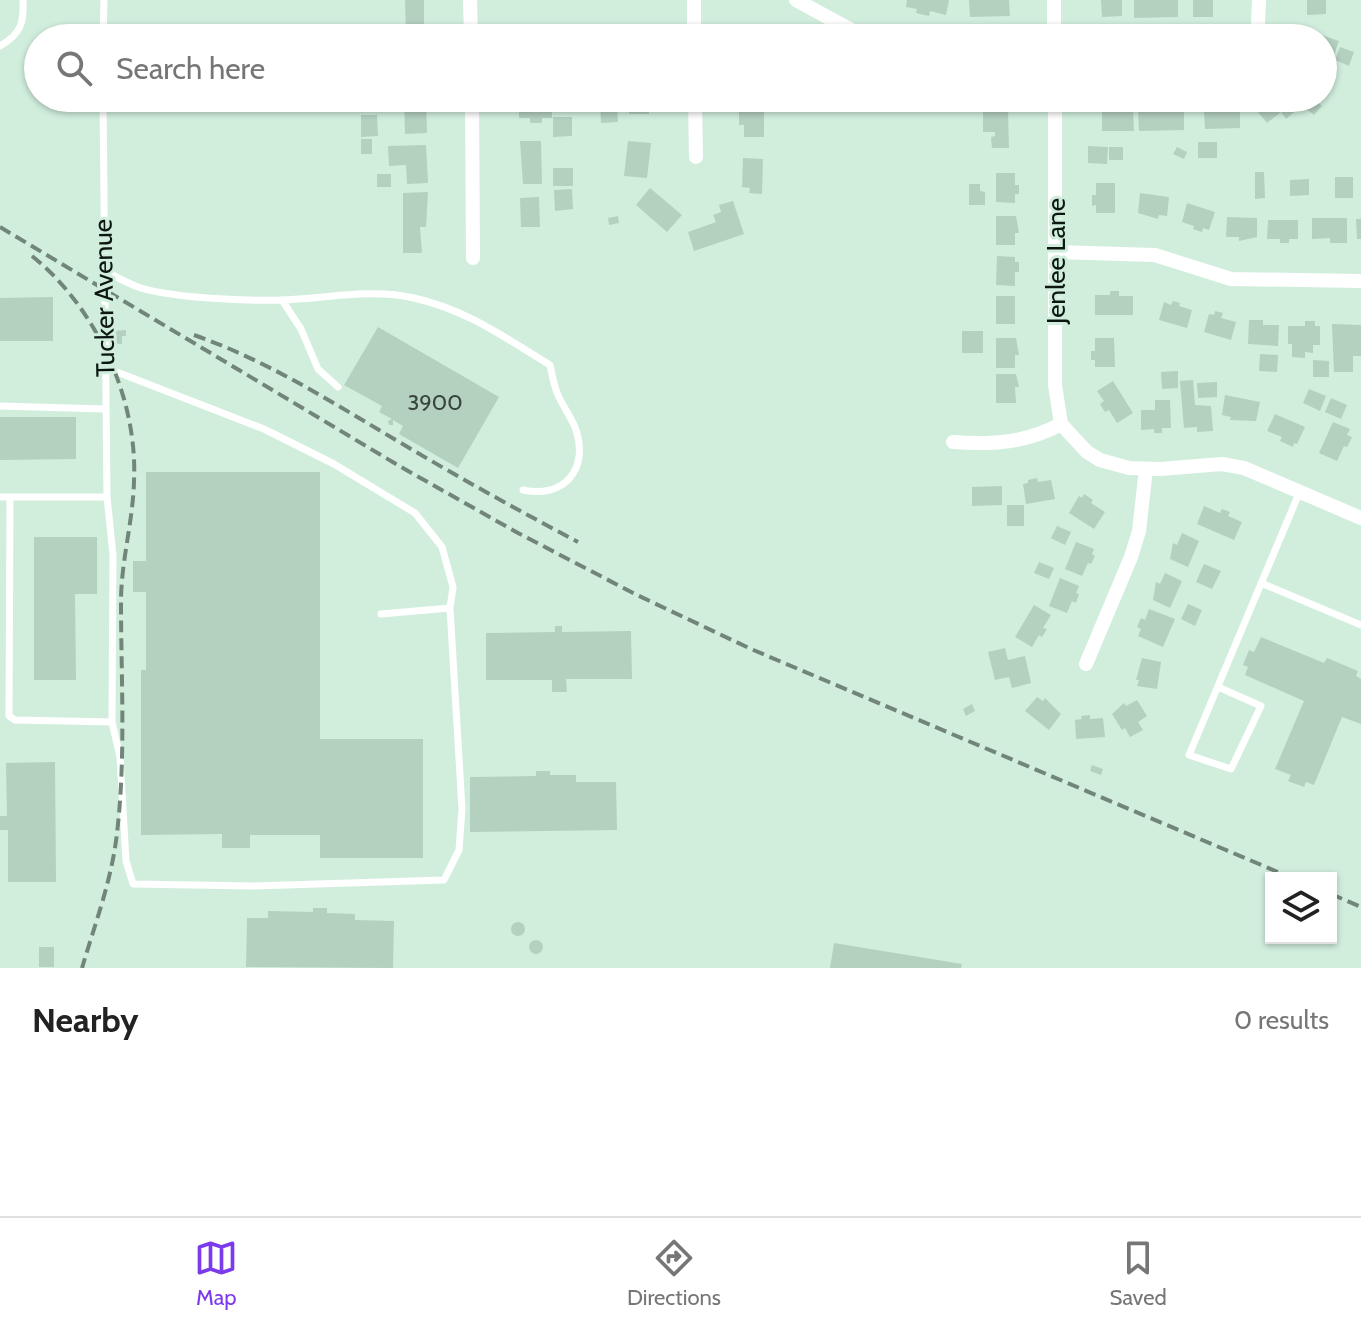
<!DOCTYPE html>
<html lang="en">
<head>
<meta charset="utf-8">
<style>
  :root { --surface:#fff; --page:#f2f2f2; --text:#222; --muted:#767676; --line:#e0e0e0; --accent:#7c3aed }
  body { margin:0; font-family:Cabin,sans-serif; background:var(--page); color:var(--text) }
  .controls { position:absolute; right:24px; bottom:24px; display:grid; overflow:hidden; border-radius:0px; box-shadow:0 2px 6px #0004 }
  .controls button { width:72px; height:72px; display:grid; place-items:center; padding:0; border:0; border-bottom:2px solid var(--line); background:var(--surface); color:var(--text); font:40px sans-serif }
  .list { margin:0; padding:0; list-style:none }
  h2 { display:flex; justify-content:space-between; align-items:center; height:104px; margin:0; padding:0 32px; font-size:34px }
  h2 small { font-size:26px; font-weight:400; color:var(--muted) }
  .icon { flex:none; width:44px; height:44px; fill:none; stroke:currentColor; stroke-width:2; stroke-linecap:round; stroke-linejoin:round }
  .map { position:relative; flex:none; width:1361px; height:968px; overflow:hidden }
  .search { position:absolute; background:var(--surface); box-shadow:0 2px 6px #0004; left:24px; right:24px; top:24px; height:88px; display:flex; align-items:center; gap:20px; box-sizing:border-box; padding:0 28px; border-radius:44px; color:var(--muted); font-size:30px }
  .sheet { height:248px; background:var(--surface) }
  nav { display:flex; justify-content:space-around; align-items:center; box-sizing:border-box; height:112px; border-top:2px solid var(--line); background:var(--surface); font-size:22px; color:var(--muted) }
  nav a { display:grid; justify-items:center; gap:4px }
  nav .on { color:var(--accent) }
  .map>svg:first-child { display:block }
  .building { fill:#b4d0bf }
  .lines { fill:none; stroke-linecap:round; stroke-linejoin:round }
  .service { stroke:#fff; stroke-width:7 }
  .minor { stroke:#fff; stroke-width:14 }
  .rail { stroke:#718579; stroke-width:4; stroke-dasharray:12 6; stroke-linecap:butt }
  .labels { text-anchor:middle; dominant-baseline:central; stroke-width:6; stroke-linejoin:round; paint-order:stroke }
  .number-label { font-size:22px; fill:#37453d }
  .street-label { font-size:26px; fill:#0d1712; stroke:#d1eedd }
</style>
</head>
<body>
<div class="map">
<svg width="1361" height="968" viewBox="0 0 1361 968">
  <rect width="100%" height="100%" fill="#d1eedd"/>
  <path class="building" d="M405 0H424V33H406Z
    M907 0H949L946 15 930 11 929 16 916 13 917 9 906 7Z
    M969 0H1009L1010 16 970 17Z
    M1101 0H1122V16L1102 17Z
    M1134 0H1178V17L1134 18Z
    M1193 0H1213V17H1193Z
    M1307 0H1326V14L1307 15Z
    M650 28V38H620V29Z
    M609 29 610 38H582V30Z
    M1304 29 1339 41 1332 61 1323 58V38H1301Z
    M517 31H536V38H517Z
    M1340 47 1354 52 1349 66 1335 60Z
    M404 98H426L427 133 405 134Z
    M519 98 552 99V118H542V123H530V118H519Z
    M629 98H649V114H629Z
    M743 98H764V137H744V125H739V112H743Z
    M1261 98H1287L1297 110 1286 119 1281 112 1267 123 1252 105Z
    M1307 98H1312L1322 106 1314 115 1301 105Z
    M617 100 618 122 601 123 600 101Z
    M1240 109V128L1205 129 1204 110Z
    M1133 110 1134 131H1102V111Z
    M1184 110V130L1139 131 1138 111Z
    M983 111H1008L1009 148H992L991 137 995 136V132H983Z
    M361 115H377L378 136 361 137Z
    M553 117H572V136L553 137Z
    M361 139H372V154H361Z
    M520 141H541L542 184H523Z
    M628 141 651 143 647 178 624 176Z
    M1198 142H1217V158H1198Z
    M426 145 428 183 407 184 406 165 389 166 388 146Z
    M1088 146 1108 147 1107 164 1088 163Z
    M1109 147H1123V160H1109Z
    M1177 147 1187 152 1184 159 1173 154Z
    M743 158 763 159 762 194 749 193 750 188 742 187Z
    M553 168H573V186H553Z
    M1255 172H1264L1265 198 1255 199Z
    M996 173H1015V185H1019V194H1015V203L996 202Z
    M377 174H391V187H377Z
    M1335 177H1353V198H1335Z
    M1309 179V195L1290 196V180Z
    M1096 183H1115V213H1096V205L1092 206V195H1096Z
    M969 184H980V191L985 192V205H969Z
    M650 188 682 215 667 232 636 205Z
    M572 189 573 209 555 211 554 190Z
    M428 192 426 227H420L422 253H403V193Z
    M1140 193 1169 197 1167 216 1159 215 1158 219 1138 213Z
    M539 197 540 227H521L520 198Z
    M733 201 744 234 694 251 688 232 716 222 713 215 721 212 719 205Z
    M1187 203 1215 212 1209 230 1203 228 1202 232 1193 229 1194 226 1182 222Z
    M618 216 619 223 609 225 608 218Z
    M996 216H1016L1019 233H1015V245H996Z
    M1227 217 1257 218V237L1239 241V237H1226Z
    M1312 218H1347V243H1330V238L1312 239Z
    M1356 219H1361V239H1357Z
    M1268 220H1298V239H1289V243H1280V239H1267Z
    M997 256 1015 257V262H1019V272H1015V286L996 285Z
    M1110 291H1119V296H1133V315H1095V295H1110Z
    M996 296H1015V324H996Z
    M53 297V341H0V298Z
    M1173 301 1180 303 1179 306 1192 310 1187 328 1159 320 1164 302 1171 305Z
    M1215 311 1223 313 1221 318 1236 322 1231 340 1204 332 1209 314 1214 315Z
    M1249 320H1263V325H1279L1278 346 1248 344Z
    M1305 321H1315V326H1320V345H1313V353L1305 352V358L1292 357V344H1288V326H1305Z
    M1332 324 1361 325V356H1353V372H1334Z
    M378 327 499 397 458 468 399 434 403 426 393 420V425H389L388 421 392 419 379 412 382 406 344 385Z
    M126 330V336H122V344H113V331Z
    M962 331H983V353H962Z
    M996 338H1016L1019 355H1015V368H996Z
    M1095 338H1114L1115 367H1095V360H1091V351H1095Z
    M1260 354 1278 355 1277 372 1259 371Z
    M1313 360 1329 361V377H1313Z
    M1178 371V388L1162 389 1161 372Z
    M996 374H1016L1019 387H1015L1016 403H996Z
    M1193 380 1195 405 1211 406 1213 431 1197 432V427L1184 428 1180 381Z
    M1113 381 1133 413 1117 423 1109 410 1105 412 1100 404 1104 401 1097 391Z
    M1217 382V397L1198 398 1197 383Z
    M1309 389 1326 396 1320 411 1303 403Z
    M1225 395 1260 402 1256 421 1230 420 1231 417 1222 415Z
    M1331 398 1347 405 1341 419 1325 412Z
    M1155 400H1170L1171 428H1162V433H1154V429L1141 430V410H1155Z
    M1275 414 1305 427 1297 444 1294 443 1293 447 1280 441 1282 437 1267 431Z
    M0 417H76V459L0 460Z
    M1333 422 1350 429 1347 435 1352 437 1347 447 1344 446 1337 461 1319 453Z
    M146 472H320V739H423V858H320V835H250V848H222V834L141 835V670H146V592H133V561H146Z
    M1037 478 1038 482 1051 480 1055 499 1026 504 1023 484 1028 483V480Z
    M1002 486V505L972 506V487Z
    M1084 494 1093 500 1091 503 1105 512 1094 529 1069 513 1079 496 1082 498Z
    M1007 505H1024V526H1007Z
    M1204 506 1220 513 1222 509 1230 512 1228 516 1242 522 1234 540 1197 524Z
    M1057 526 1071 532 1065 545 1051 538Z
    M1182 533 1199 541 1188 567 1170 559 1173 543 1177 545Z
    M34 537H97V594H75L76 680H34Z
    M1076 542 1094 549 1092 554 1095 556 1091 564 1088 563 1082 576 1065 569Z
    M1039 562 1054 568 1049 579 1034 573Z
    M1204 564 1221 571 1212 589 1196 582Z
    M1165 573 1182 581 1170 608 1153 600 1156 582 1160 584Z
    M1060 578 1079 586 1076 593 1079 594 1076 603 1072 601 1067 613 1049 606Z
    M1188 604 1202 610 1195 626 1181 619Z
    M1034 605 1051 615 1043 628 1047 629 1042 637 1039 635 1032 647 1015 637Z
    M1149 609 1175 619 1163 647 1138 636 1141 629 1137 627 1141 618 1145 620Z
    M555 626H562V632L631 631 632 679H566L567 692H552V680H486V633L555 632Z
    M1261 637 1324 663 1327 658 1358 671 1356 676 1361 679V724L1342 717 1314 785 1306 782 1304 787 1288 781 1291 775 1275 769 1304 701 1245 675 1248 667 1243 665 1249 650 1254 652Z
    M1005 648 1008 660 1025 656 1031 683 1012 688 1009 677 995 680 988 652Z
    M1142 658 1161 662 1157 689 1137 686 1139 680H1136Z
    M1037 697 1043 701 1045 698 1061 714 1049 730 1025 711Z
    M1137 700 1147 716 1138 722 1143 730 1130 737 1125 728 1122 730 1112 714 1124 703 1126 706Z
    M972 704 975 711 966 716 963 709Z
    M1090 715V719L1103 718 1105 737 1076 739 1075 720 1082 719 1081 716Z
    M55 762 56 882H8V830H0V816H7L6 763Z
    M1092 765 1103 769 1101 775 1090 771Z
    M536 771H550V775H576V782H616L617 830 470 832V777L536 776Z
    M313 908H327V913L355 914V920L394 921 393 968 246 967 247 918H268V911L313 912Z
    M511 929a7 7 0 1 1 14 0a7 7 0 1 1-14 0Z
    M529 947a7 7 0 1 1 14 0a7 7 0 1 1-14 0Z
    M834 943 962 964 961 968H830Z
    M39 947H54V967H39Z"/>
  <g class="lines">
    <path class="service" d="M103 38 104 0
      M0 46C21 34 24 23 23 0
      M103 270C115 276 128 284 141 288 174 298 245 301 281 300 324 299 370 288 414 298 467 310 504 337 550 365 552 375 554 386 558 395 563 407 572 418 576 430 589 469 564 499 523 490
      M282 300 301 329 318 369 338 387
      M104 367 264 429 334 464 415 513 442 547 453 587 450 608 462 809 459 850 444 880 253 886 133 884 126 861 120 757 112 722
      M0 406 105 409
      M0 497H107
      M10 497 9 716 15 720 112 722 113 555 107 497 103 98
      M1261 583 1361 625
      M381 614 450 608
      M1218 687 1261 706 1231 769 1189 755 1300 491"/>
    <path class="minor" d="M470 0 471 38
      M694 0V38
      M796 0 866 38
      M1054 0V38
      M1253 38 1258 25 1259 0
      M472 98 473 258
      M695 98 696 157
      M1055 98V385L1061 424 1087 452 1100 460 1129 468 1160 469 1222 464 1244 468 1361 518
      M1056 252 1155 255 1231 279 1361 281
      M953 442C992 445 1026 443 1061 424
      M1086 664 1131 557 1139 531 1146 469"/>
    <path class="rail" d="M0 227 401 467 518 533 637 595 751 649 1292 878
      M32 256C96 307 138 399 134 481 133 522 121 561 121 602 121 678 126 757 117 833 112 879 95 924 82 968
      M194 335C271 362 336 405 406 446 463 480 520 511 578 542
      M1331 894 1361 907"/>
  </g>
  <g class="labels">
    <g class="number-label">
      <text x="435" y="402">3900</text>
    </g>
    <g class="street-label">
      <text transform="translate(1056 261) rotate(-90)">Jenlee Lane</text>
      <text transform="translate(104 298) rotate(-91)">Tucker Avenue</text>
    </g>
  </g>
</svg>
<div class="controls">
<button><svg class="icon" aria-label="layers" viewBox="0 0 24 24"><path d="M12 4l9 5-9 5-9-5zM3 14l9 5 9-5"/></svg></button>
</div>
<div class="search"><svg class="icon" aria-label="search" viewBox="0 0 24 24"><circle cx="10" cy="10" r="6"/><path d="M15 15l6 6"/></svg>Search here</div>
</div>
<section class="sheet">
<h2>Nearby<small>0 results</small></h2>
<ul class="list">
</ul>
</section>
<nav>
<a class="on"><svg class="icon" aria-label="map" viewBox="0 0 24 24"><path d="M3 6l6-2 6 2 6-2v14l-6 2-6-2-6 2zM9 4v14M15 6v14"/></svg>Map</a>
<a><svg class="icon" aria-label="directions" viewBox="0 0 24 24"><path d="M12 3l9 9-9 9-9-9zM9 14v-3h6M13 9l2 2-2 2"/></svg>Directions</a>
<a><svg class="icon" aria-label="saved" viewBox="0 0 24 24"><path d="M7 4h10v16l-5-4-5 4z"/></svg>Saved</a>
</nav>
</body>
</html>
